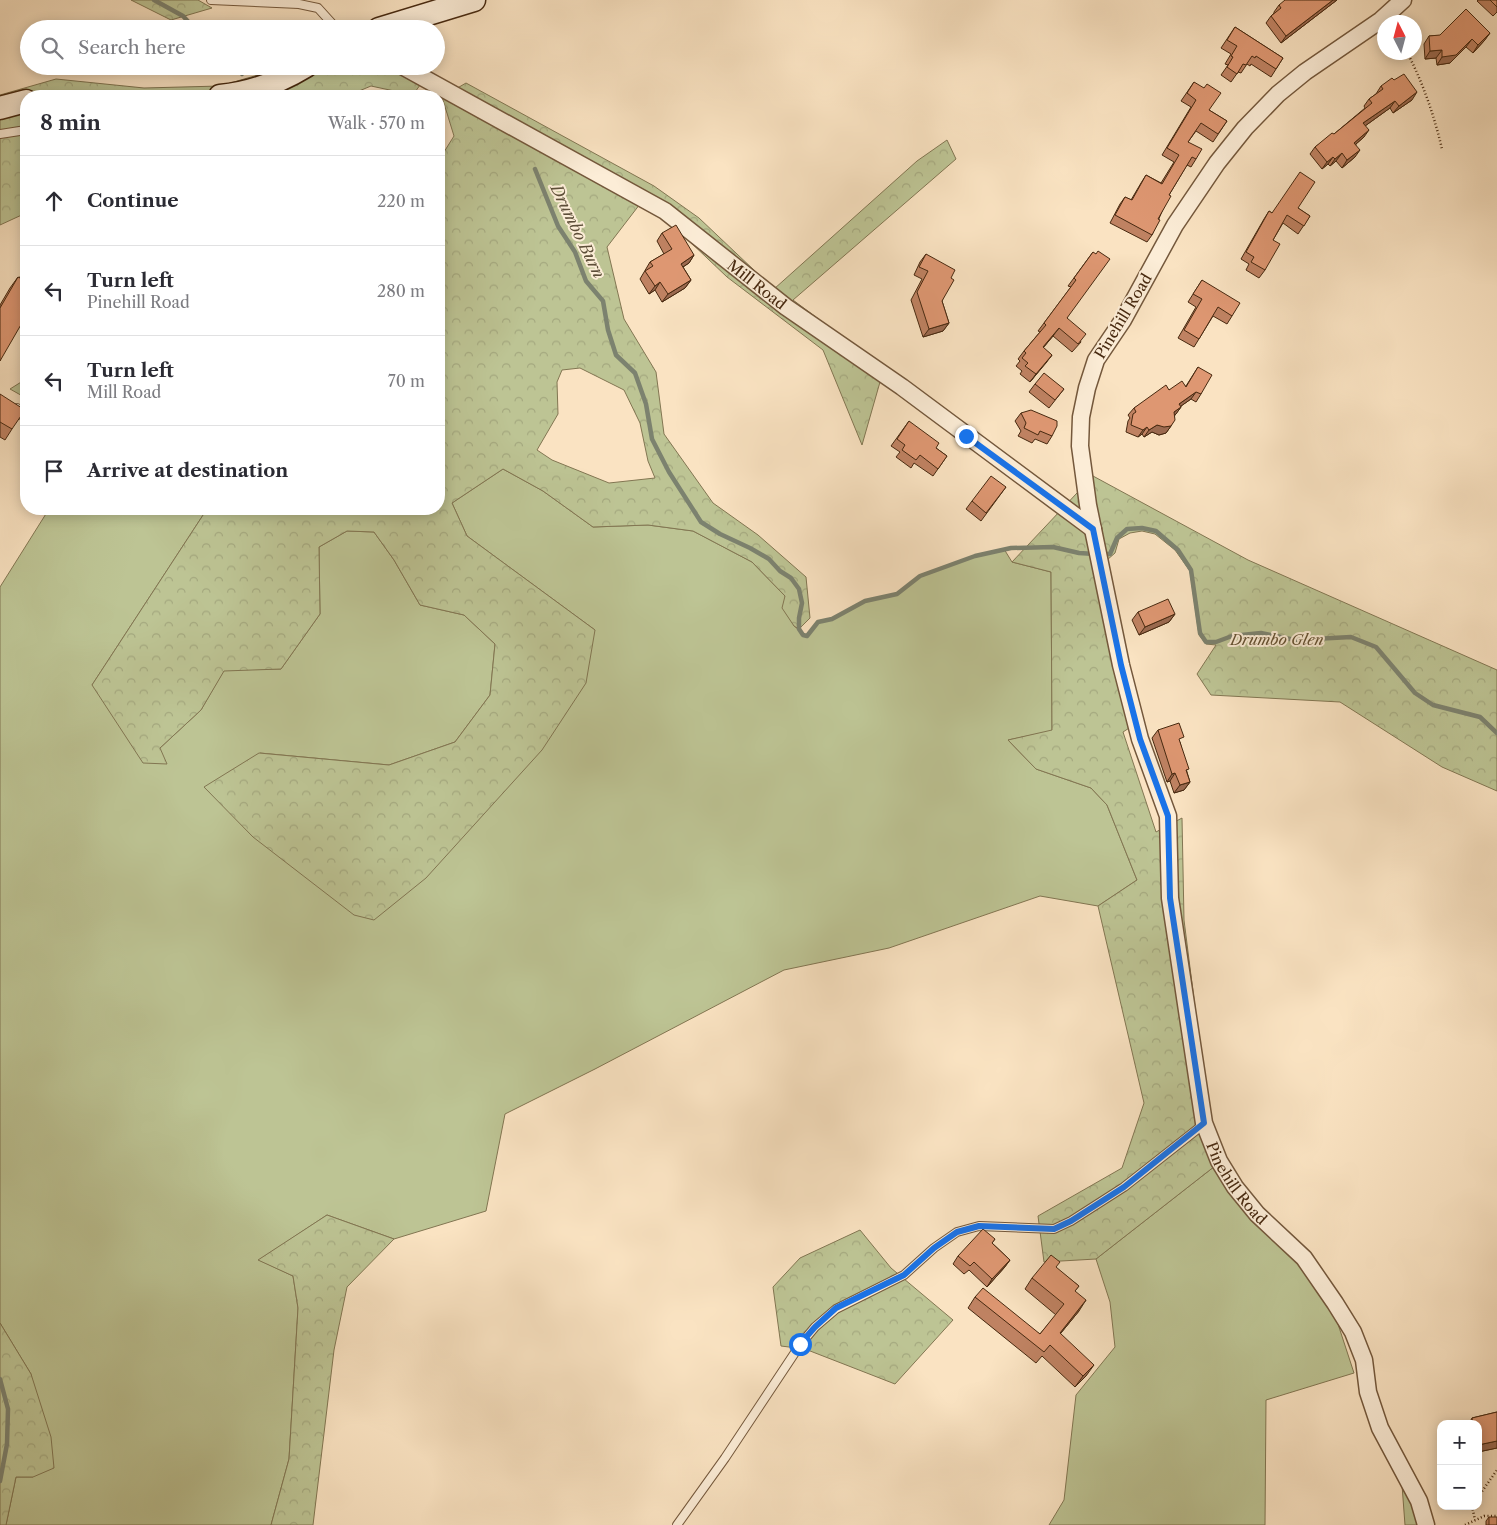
<!DOCTYPE html>
<html lang="en">
<head>
<meta charset="utf-8">
<style>
  :root { --surface:#fff; --page:#f2f2f3; --text:#2b2b33; --muted:#7c7c81; --line:#e1e1e2 }
  body { margin:0; font-family:"Libre Caslon Text",serif; background:var(--page); color:var(--text) }
  .controls { position:absolute; right:15px; bottom:15px; display:grid; overflow:hidden; border-radius:10px; box-shadow:0 2px 12px #0003 }
  .controls button { width:45px; height:45px; display:grid; place-items:center; padding:0; border:0; border-bottom:1px solid var(--line); background:var(--surface); color:var(--text); font:25px sans-serif }
  .compass { position:absolute; left:1377px; top:15px; width:45px; height:45px; border-radius:50%; background:var(--surface); box-shadow:0 2px 12px #0003; rotate:354deg }
  .stop { position:absolute; width:15px; height:15px; margin:-11px; border:4px solid #1a73e8; border-radius:50%; background:#fff }
  .stop.end { background:#1a73e8; border-color:#fff; box-shadow:0 1px 5px #0008 }
  .list { margin:0; padding:0; list-style:none }
  h2 { display:flex; justify-content:space-between; align-items:center; height:65px; margin:0; padding:0 20px; font-size:21px }
  h2 small { font-size:16px; font-weight:400; color:var(--muted) }
  .list li { display:grid; grid-template-columns:32px 1fr auto; gap:15px; align-items:center; box-sizing:border-box; height:90px; padding:0 20px; border-top:1px solid var(--line) }
  .list b { display:block; font-size:19px; white-space:nowrap }
  .list p { margin:0; font-size:16px; white-space:nowrap; color:var(--muted) }
  .list em { font-size:16px; font-style:normal; color:var(--muted) }
  .icon { flex:none; width:28px; height:28px; fill:none; stroke:currentColor; stroke-width:2; stroke-linecap:round; stroke-linejoin:round }
  .map { position:relative; flex:none; width:1497px; height:1525px; overflow:hidden }
  .search { position:absolute; background:var(--surface); box-shadow:0 2px 12px #0003; left:20px; top:20px; width:425px; height:55px; display:flex; align-items:center; gap:12px; box-sizing:border-box; padding:0 18px; border-radius:28px; color:var(--muted); font-size:19px }
  .panel { position:absolute; background:var(--surface); box-shadow:0 2px 12px #0003; left:20px; top:90px; width:425px; height:425px; border-radius:20px }
  .map>svg:first-child { display:block }
  .green { fill:#bdc494; stroke:#827652 }
  .forest { fill:url(#forest-crowns); stroke:#827652; fill-rule:evenodd }
  .lines { fill:none; stroke-linecap:round; stroke-linejoin:round }
  .stream { stroke:#7c826f; stroke-width:4.5 }
  .lane-casing { stroke:#74583c; stroke-width:10 }
  .street-casing { stroke:#74583c; stroke-width:19 }
  .secondary-casing { stroke:#472910; stroke-width:25 }
  .path { stroke:#472910; stroke-width:2.5; stroke-dasharray:1 2.5; stroke-linecap:butt }
  .lane { stroke:#fcedd7; stroke-width:8 }
  .street { stroke:#fcedd7; stroke-width:16 }
  .secondary { stroke:#fcedd7; stroke-width:22 }
  .wall { fill:#bf8262; stroke:#472910 }
  .shaded-wall { fill:#9b6a50; stroke:#472910 }
  .building { fill:#de9772; stroke:#472910 }
  .route { stroke:#1a73e8; stroke-width:6 }
  .labels { text-anchor:middle; dominant-baseline:central; stroke-width:4; stroke-linejoin:round; paint-order:stroke }
  .street-label { font-size:15px; fill:#472910; stroke:#fcedd7 }
  .park-label { font-size:15px; font-style:italic; fill:#645031; stroke:#fcedd7 }
  .water-label { font-size:16px; font-style:italic; fill:#5d4e38; stroke:#fcedd7 }
</style>
</head>
<body>
<div class="map">
<svg width="1497" height="1525" viewBox="0 0 1497 1525">
  <defs>
    <pattern id="forest-crowns" width="20" height="18" patternUnits="userSpaceOnUse" patternTransform="scale(1.25)"><rect width="20" height="18" fill="#bdc494"/><path d="M2 6a3 3 0 1 1 6 0M12 15a3 3 0 1 1 6 0" fill="none" stroke="#a4a87f"/></pattern>
  </defs>
  <rect width="100%" height="100%" fill="#fae3c2"/>
  <filter id="stains"><feTurbulence type="fractalNoise" baseFrequency=".004" numOctaves="4"/><feColorMatrix values="0 0 0 0 .2 0 0 0 0 .09 0 0 0 0 .02 0 0 0 .5 -.17"/></filter>
  <radialGradient id="worn" r=".72"><stop offset=".6" stop-color="#630" stop-opacity="0"/><stop offset="1" stop-color="#630" stop-opacity=".3"/></radialGradient>
  <path class="green" d="M503 469 543 491 593 527 648 525 693 531 752 562 785 596 794 626C799 629 801 634 807 636L818 622 832 619 865 601 897 594 920 576 975 556 1004 549 1012 562 1051 572 1052 731 1008 740 1036 769 1091 788 1107 805 1137 880 1098 906 1040 896 889 948 784 970 595 1069 505 1114 486 1211 394 1239 327 1215 259 1260 293 1276 298 1308 289 1459 271 1525H6L16 1477H33L31 1374 0 1323V587L49 509H207L92 685 160 748 201 710 224 670 281 669 320 614 319 547 347 531 374 532 394 560 420 605 464 615 495 644 490 695 455 742 389 765 260 753 354 915 595 630 467 536 452 503Z
    M1215 1166 1299 1259 1337 1321 1354 1373 1266 1400 1265 1525H1049L1064 1500 1076 1395 1115 1347 1110 1302 1096 1259Z
    M1402 1485 1420 1520V1525H1405Z"/>
  <path class="forest" d="M131 0H198L212 8 171 20Z
    M289 66H387L420 85 413 95 371 86 347 96H26V213L0 225V95L56 79 144 88 220 86Z
    M466 83 654 186 699 218 774 289 917 161 947 140 956 159 793 300 884 368 862 445 823 350 727 277 666 219 640 204 607 247 624 319 656 372 664 434 713 503 758 535 806 577 810 618 799 629 794 626 782 608 785 596 752 562 693 531 648 525 593 527 543 491 503 469 452 503 467 536 595 630 586 683 542 750 426 878 374 920 354 915 253 837 204 787 259 753 389 765 455 742 490 695 495 644 464 615 420 605 394 560 374 532 347 531 319 547 320 614 281 669 224 671 201 710 160 748 167 764 143 763 92 685 207 509H439V160L454 136 442 97ZM580 368 624 390 640 423 648 461 655 478 609 483 552 460 537 450 558 414 557 382 562 370Z
    M26 379V398L10 389Z
    M1093 476 1248 560 1497 670V791L1442 767 1340 702 1211 695 1197 674 1216 645 1206 644 1199 635 1190 571 1175 550 1155 534 1142 531 1130 533 1119 539 1115 553 1107 560 1140 721 1123 732 1156 832 1182 818 1184 920 1215 1166 1096 1259 1044 1262 1038 1216 1122 1168 1144 1103 1098 906 1137 880 1107 805 1091 788 1036 769 1008 740 1052 730 1051 572 1012 562Z
    M327 1215 394 1239 347 1287 334 1350 313 1525H271L289 1459 298 1308 293 1276 258 1260Z
    M860 1230 891 1268 953 1320 895 1384 805 1349 781 1346 773 1287 800 1258Z
    M0 1323 31 1374 51 1437 54 1468 33 1477H16L6 1525H0Z"/>
  <g class="lines">
    <path class="stream" d="M154 0 183 16 195 29
      M234 66 242 74
      M275 93 283 96
      M535 169 558 226 575 252 586 281 603 301 608 330 616 355 635 373 646 404 652 439 669 472 701 522 720 534 750 548 769 559 780 571 791 578 799 589 802 603 799 618V629L803 635 807 636 818 622 832 619 865 601 897 594 920 576 975 556 1011 548 1053 547 1079 553 1095 554
      M1103 554H1110L1117 538 1127 529 1142 528 1156 531 1178 550 1191 570 1200 633 1206 642H1216L1232 636 1261 633 1295 640 1351 637 1376 647 1415 693 1433 705 1480 717 1497 733
      M0 1379 8 1409 7 1444 0 1481"/>
    <g class="lane-casing">
      <path id="lane" d="M211 0 299 4 318 8 337 29
        M0 134 26 130
        M17 408 26 420
        M677 1525 725 1458 800 1345 815 1327 836 1309 904 1275 934 1248 957 1232 979 1226 1054 1229 1071 1221 1124 1187 1204 1124"/>
    </g>
    <g class="street-casing">
      <g id="street">
        <path id="s1" d="M1403 0 1381 20 1305 72 1278 94 1245 128 1217 163 1175 225 1123 320 1096 360 1087 388 1081 417 1080 446 1088 505 1121 665 1140 739 1168 816 1170 898 1204 1123 1219 1161 1235 1187 1257 1214 1304 1258 1335 1303 1353 1332 1364 1360 1368 1392 1380 1428 1419 1501 1426 1525"/>
        <path id="s2" d="M402 66 665 211 786 307 902 387 1093 529"/>
      </g>
    </g>
    <g class="secondary-casing">
      <path id="secondary" d="M379 29 474 0
        M220 96C251 93 280 82 306 66
        M0 108 26 101"/>
    </g>
    <path class="path" d="M1407 52C1423 83 1434 115 1442 149
      M1465 1424 1473 1420
      M1478 1497 1497 1470
      M1472 1506 1475 1520
      M1465 1525 1484 1516H1497"/>
    <use href="#lane" class="lane"/>
    <use href="#street" class="street"/>
    <use href="#secondary" class="secondary"/>
  </g>
  <path class="wall" d="M1337 0 1281 43 1266 23 1271 16 1274 13V12L1279 5Z
    M1478 0H1497V12L1493 16 1477 1Z
    M1235 27 1283 58 1271 77 1251 64 1250 66 1247 64 1241 73 1238 72 1231 82 1221 75 1228 65 1225 64 1231 54 1221 48Z
    M1490 33 1484 41 1473 53 1466 47 1450 63 1437 65 1436 58 1425 59 1424 44 1429 36Z
    M1194 82 1209 110 1227 121 1213 142 1196 131 1188 142 1196 159 1191 167 1187 165 1169 195 1152 235 1147 242 1110 223 1120 204 1125 197 1131 200 1141 183 1146 175 1161 183 1174 162 1162 155 1191 107 1181 101Z
    M1381 86 1412 100 1393 113 1390 108 1365 126 1364 137 1356 144 1355 157 1342 168 1336 161 1330 166 1328 164 1322 169 1310 154 1315 147 1334 134 1365 108 1364 106 1369 99 1376 94Z
    M1298 208 1310 216 1298 234 1283 223 1273 240 1265 270 1259 278 1246 270 1249 264 1241 259 1264 219 1269 211 1272 213Z
    M662 233 694 255 689 263 683 267 691 280 685 288 662 302 655 290 649 294 640 279 650 262 664 254 657 241Z
    M1093 252 1067 318 1081 342 1072 352 1053 336 1043 348 1052 355 1030 382 1020 374 1022 371 1016 366 1020 361 1018 359 1024 351 1040 332 1038 331 1071 287 1068 286Z
    M926 254 951 278 942 301 949 323 943 331 923 337 911 300 922 279 914 275 920 262Z
    M25 270 0 361V305L10 288 18 277 19 278Z
    M1202 280 1232 316 1227 324 1213 316 1194 347 1178 338 1196 307 1188 302Z
    M1198 367 1201 394 1196 402 1191 399 1181 406V407L1175 415 1171 426 1166 433 1159 435 1152 432 1144 437 1142 434 1138 437 1126 432 1128 421 1130 418 1128 415 1134 408 1169 390 1186 386Z
    M1035 384 1064 389 1049 408 1029 392Z
    M0 394 12 429 5 440 0 437Z
    M1021 413 1052 436 1047 444 1035 439 1032 443 1018 436 1021 431 1015 421Z
    M909 421 936 448 947 456 933 476 914 463 911 468 896 457 900 452 891 446Z
    M1006 487 981 521 966 509 972 501Z
    M1138 612 1175 614 1169 622 1139 635 1132 620Z
    M1158 730 1180 742 1187 772 1190 782 1184 790 1174 793 1170 781 1167 782 1152 738Z
    M995 1239 992 1243 1010 1260 1004 1268 987 1287 969 1270 964 1274 953 1264 958 1256Z
    M1056 1268 1079 1286 1075 1291 1079 1311 1060 1334 1086 1376 1075 1387 1042 1356 1036 1363 968 1308 975 1297 1040 1334 1056 1315 1025 1289 1032 1278Z
    M1497 1412V1448L1478 1452V1424H1469L1472 1418Z
    M1489 1517 1497 1525H1486V1521Z"/>
  <path class="shaded-wall" d="M1333 0H1337L1281 43 1286 36Z
    M1490 33 1484 41 1473 53 1478 45Z
    M1472 39 1466 47 1450 63 1437 65 1442 57Z
    M1442 50 1436 58 1425 59 1430 51Z
    M1417 92 1412 100 1393 113 1399 106Z
    M1395 101 1390 108 1358 131 1363 123Z
    M1369 130 1364 137 1349 150 1354 143Z
    M1360 150 1355 157 1342 168 1347 160Z
    M1342 153 1336 161 1330 166 1335 159Z
    M1333 157 1328 164 1322 169 1327 162Z
    M694 255 689 263 675 272 681 264Z
    M691 280 685 288 662 302 668 294Z
    M660 282 655 290 649 294 655 286Z
    M949 323 943 331 923 337 929 329Z
    M1059 328 1053 336 1037 355 1043 347Z
    M1052 355 1046 363 1030 382 1036 374Z
    M1196 392 1191 399 1174 411 1179 404Z
    M1181 407 1176 414 1169 419 1174 412Z
    M1157 425 1171 426 1166 433 1159 435 1152 432 1144 437 1149 430Z
    M1147 427 1142 434 1138 437 1143 430Z
    M1175 614 1169 622 1139 635 1145 627Z
    M1175 773 1170 781 1167 782 1172 774Z
    M1190 782 1184 790 1174 793 1180 785Z
    M1010 1260 1004 1268 987 1287 992 1279Z
    M1086 1300 1079 1311 1052 1344 1060 1333Z
    M1094 1365 1086 1376 1075 1387 1083 1376Z
    M1497 1441V1448L1478 1452V1445Z"/>
  <path class="building" d="M1285 0H1333L1286 36 1271 16 1281 8 1279 5Z
    M1490 0H1497V7Z
    M1466 9 1490 33 1478 45 1472 39 1456 55 1442 57V50L1430 51 1429 36 1440 35Z
    M1235 27 1283 58 1276 69 1256 56 1255 58 1252 56 1246 65 1243 64 1237 74 1227 67 1233 57 1231 56 1237 46 1227 40Z
    M1404 74 1417 92 1399 106 1395 101 1363 123 1369 130 1354 143 1360 150 1347 160 1342 153 1335 159 1333 157 1327 162 1315 147 1332 133 1334 134 1372 103 1369 99 1383 89 1381 86 1392 78 1394 80Z
    M1194 82 1204 88 1207 84 1221 93 1209 110 1227 121 1218 134 1201 123 1188 142 1202 149 1196 159 1192 157 1169 195 1171 196 1158 219 1160 220 1152 235 1115 215 1125 197 1132 200 1146 175 1162 184 1179 155 1167 148 1196 100 1187 93Z
    M1300 172 1315 182 1298 208 1310 216 1304 226 1287 215 1273 240 1280 244 1265 270 1251 262 1254 257 1246 252 1269 211 1272 213Z
    M676 225 694 255 681 264 691 280 668 294 660 282 655 286 645 271 653 266 650 262 672 249 662 233Z
    M1098 251 1110 259 1067 318 1086 334 1078 344 1059 328 1043 347 1052 355 1036 374 1025 366 1028 363 1022 358 1026 353 1024 351 1046 325 1044 323 1076 280 1074 278 1093 252 1096 254Z
    M926 254 955 270 951 278 954 280 942 301 949 323 929 329 917 292 928 271 919 267Z
    M25 270 26 271V316L0 361V308L18 277 20 278Z
    M1202 280 1240 303 1232 316 1218 307 1199 339 1184 330 1202 299 1193 294Z
    M1198 367 1212 375 1201 394 1196 392 1179 404 1181 407 1174 412 1175 420 1171 426 1164 427 1157 425 1149 430 1147 427 1143 430 1131 425 1133 414 1136 412 1134 408 1166 385 1169 390 1182 381 1186 387Z
    M1044 373 1064 389 1055 400 1035 384Z
    M0 394 25 410 12 429 0 422Z
    M1031 410 1057 421V426L1052 436 1040 431 1038 435 1024 428 1026 423 1021 413Z
    M909 421 939 443 936 448 947 456 938 469 920 455 916 460 902 450 905 445 897 439Z
    M991 476 1006 487 986 513 972 501Z
    M1168 599 1175 614 1145 627 1138 612Z
    M1179 723 1184 737 1179 739 1189 769 1186 770 1190 782 1180 785 1175 773 1172 774 1158 730Z
    M983 1229 995 1239 992 1243 1010 1260 992 1279 974 1262 970 1266 958 1256Z
    M1051 1255 1060 1262 1056 1267 1079 1286 1075 1291 1086 1300 1060 1333 1094 1365 1083 1376 1050 1345 1044 1352 975 1297 983 1288 1040 1334 1064 1304 1032 1278Z
    M1497 1412V1441L1478 1445V1424H1473L1472 1418Z
    M1489 1517H1497V1525H1489Z"/>
  <g class="lines">
    <path class="route" d="M800 1344 815 1327 836 1308 904 1275 934 1248 957 1232 979 1226 1054 1229 1071 1221 1124 1187 1204 1123 1170 898 1168 816 1140 739 1121 665 1093 529 966 436"/>
  </g>
  <g class="labels">
    <g class="street-label">
      <text stroke="none"><textPath href="#s2" startOffset="418">Mill Road</textPath></text>
      <text transform="translate(1123 316) rotate(-59)">Pinehill Road</text>
      <text stroke="none"><textPath href="#s1" startOffset="1328">Pinehill Road</textPath></text>
    </g>
    <g class="park-label">
      <text x="1277" y="639">Drumbo Glen</text>
    </g>
    <g class="water-label">
      <text transform="translate(578 231) rotate(64)">Drumbo Burn</text>
    </g>
  </g>
  <rect width="100%" height="100%" filter="url(#stains)"/>
  <rect width="100%" height="100%" fill="url(#worn)"/>
</svg>
<div class="controls">
<button>+</button>
<button>−</button>
</div>
<svg class="compass" viewBox="-18 -18 36 36"><path d="M0-13l5 13h-10z" fill="#e53935"/><path d="M0 13l5-13h-10z" fill="#7c7c81"/></svg>
<div class="stop" style="left:800px;top:1344px"></div>
<div class="stop end" style="left:966px;top:436px"></div>
<div class="search"><svg class="icon" aria-label="search" viewBox="0 0 24 24"><circle cx="10" cy="10" r="6"/><path d="M15 15l6 6"/></svg>Search here</div>
<section class="panel">
<h2>8 min<small>Walk · 570 m</small></h2>
<ul class="list">
<li><svg class="icon" aria-label="ahead" viewBox="0 0 24 24"><path d="M12 20V5M6 11l6-6 6 6"/></svg><div><b>Continue</b></div><em>220 m</em></li>
<li><svg class="icon" aria-label="left" viewBox="0 0 24 24"><path d="M17 20v-9H6M10 6l-5 5 5 5"/></svg><div><b>Turn left</b><p>Pinehill Road</p></div><em>280 m</em></li>
<li><svg class="icon" aria-label="left" viewBox="0 0 24 24"><path d="M17 20v-9H6M10 6l-5 5 5 5"/></svg><div><b>Turn left</b><p>Mill Road</p></div><em>70 m</em></li>
<li><svg class="icon" aria-label="arrive" viewBox="0 0 24 24"><path d="M6 21V4h12l-3 4 3 4H6"/></svg><div><b>Arrive at destination</b></div></li>
</ul>
</section>
</div>
</body>
</html>
